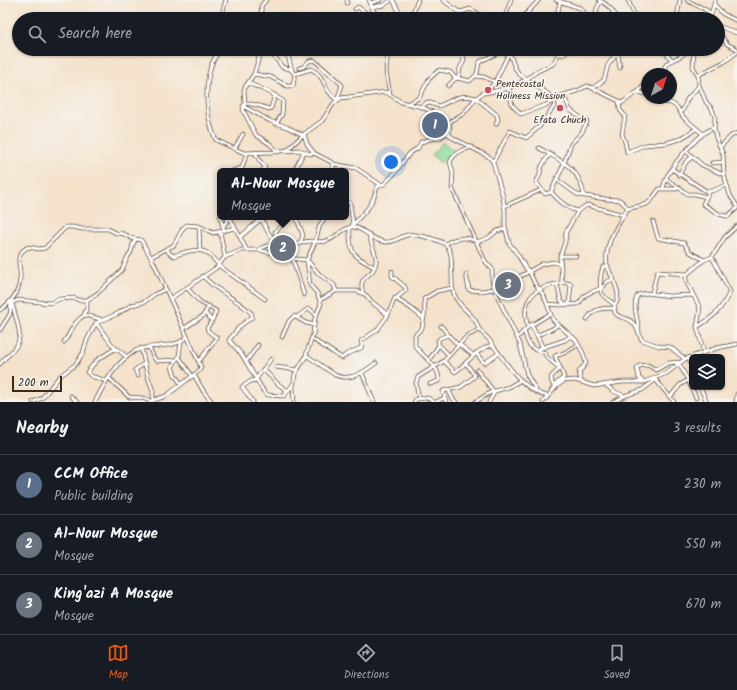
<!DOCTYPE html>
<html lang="en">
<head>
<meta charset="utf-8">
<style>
  :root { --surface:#171b24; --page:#20242c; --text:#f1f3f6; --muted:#9ea1a6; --line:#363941; --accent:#ea580c }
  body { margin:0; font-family:Kalam,sans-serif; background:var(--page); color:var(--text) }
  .controls { position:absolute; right:12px; bottom:12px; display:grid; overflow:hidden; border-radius:6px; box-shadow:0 1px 3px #0004 }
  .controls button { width:36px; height:36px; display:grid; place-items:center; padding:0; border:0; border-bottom:1px solid var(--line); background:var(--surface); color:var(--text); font:20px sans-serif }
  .compass { position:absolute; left:641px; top:68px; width:36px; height:36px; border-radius:50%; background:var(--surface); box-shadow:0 1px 3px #0004; rotate:39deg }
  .scale { position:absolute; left:12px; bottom:10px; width:50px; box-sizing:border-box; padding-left:4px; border:2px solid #3b2a1e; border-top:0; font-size:11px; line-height:14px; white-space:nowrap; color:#3b2a1e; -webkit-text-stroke:3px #f6f6f2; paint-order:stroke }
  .you { position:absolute; left:391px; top:162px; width:14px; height:14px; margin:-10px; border:3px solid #fff; border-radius:50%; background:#1a73e8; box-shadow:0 0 0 6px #1a73e833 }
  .badge { display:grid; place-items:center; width:26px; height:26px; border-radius:50%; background:var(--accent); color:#fff; font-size:13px; font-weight:700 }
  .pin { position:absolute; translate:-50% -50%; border:2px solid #fff; box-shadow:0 1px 4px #0006 }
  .popup { position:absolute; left:217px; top:168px; width:132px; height:52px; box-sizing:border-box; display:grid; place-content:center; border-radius:6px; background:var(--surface); filter:drop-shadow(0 1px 3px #0005); font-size:13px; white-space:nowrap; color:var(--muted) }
  .popup b { font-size:15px; color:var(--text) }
  .popup::after { content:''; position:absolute; left:50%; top:100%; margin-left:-8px; border:8px solid transparent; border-top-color:var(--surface) }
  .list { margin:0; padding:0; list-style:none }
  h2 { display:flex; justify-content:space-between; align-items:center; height:52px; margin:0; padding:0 16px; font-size:17px }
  h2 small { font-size:13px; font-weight:400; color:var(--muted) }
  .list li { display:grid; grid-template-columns:26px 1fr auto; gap:12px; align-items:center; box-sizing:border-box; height:60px; padding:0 16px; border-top:1px solid var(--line) }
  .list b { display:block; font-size:15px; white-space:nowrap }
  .list p { margin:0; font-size:13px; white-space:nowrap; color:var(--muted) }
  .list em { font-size:13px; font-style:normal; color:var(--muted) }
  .icon { flex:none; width:22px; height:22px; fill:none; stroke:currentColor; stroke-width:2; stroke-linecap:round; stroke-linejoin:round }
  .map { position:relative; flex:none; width:737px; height:402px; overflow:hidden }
  .search { position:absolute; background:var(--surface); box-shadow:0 1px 3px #0004; left:12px; right:12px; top:12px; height:44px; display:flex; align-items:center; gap:10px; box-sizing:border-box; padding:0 14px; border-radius:22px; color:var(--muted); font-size:15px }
  .sheet { height:232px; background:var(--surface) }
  nav { display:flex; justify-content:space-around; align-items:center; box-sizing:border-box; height:56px; border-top:1px solid var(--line); background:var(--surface); font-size:11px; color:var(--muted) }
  nav a { display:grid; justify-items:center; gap:2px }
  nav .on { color:var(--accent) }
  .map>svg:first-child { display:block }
  .green { fill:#90de9c; stroke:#66845d }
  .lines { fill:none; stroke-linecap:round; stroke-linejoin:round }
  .minor-casing { stroke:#574638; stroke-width:4.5 }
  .minor { stroke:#fff; stroke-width:3 }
  .poi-dot { fill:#d1495b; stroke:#f6f6f2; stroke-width:1.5 }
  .labels { text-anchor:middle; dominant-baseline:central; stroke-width:3; stroke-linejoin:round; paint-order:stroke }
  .poi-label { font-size:10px; fill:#3b2a1e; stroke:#f6f6f2; text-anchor:start }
</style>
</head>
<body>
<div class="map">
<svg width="737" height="402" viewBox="0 0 737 402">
  <rect width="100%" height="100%" fill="#f6f6f2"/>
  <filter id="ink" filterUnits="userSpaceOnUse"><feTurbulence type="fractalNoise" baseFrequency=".025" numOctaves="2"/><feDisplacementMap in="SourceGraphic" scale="8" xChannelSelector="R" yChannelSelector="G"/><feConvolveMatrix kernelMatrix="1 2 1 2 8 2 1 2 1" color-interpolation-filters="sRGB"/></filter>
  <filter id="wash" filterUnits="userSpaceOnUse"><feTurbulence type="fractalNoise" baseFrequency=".012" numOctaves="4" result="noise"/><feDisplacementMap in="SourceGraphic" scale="16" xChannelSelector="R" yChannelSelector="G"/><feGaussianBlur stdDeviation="0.9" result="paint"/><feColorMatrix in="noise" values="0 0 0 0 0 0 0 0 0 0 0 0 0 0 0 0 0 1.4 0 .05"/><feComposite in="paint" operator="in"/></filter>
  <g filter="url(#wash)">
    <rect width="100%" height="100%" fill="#f4e2cb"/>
    <path class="green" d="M443 142 455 152 449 158 447 157 441 163 432 155Z"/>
  </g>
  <g filter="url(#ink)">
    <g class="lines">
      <g class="minor-casing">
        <path id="minor" d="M369 0 376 17
          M393 0 400 14 405 19
          M443 0 459 12 464 11 470 9 488 19
          M556 0 580 8 590 19
          M599 0C609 5 612 10 618 19
          M628 0 636 19
          M687 0C695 6 705 7 711 14
          M347 3V0
          M371 3 380 0
          M714 4 723 14 737 21
          M372 7 384 5 390 1
          M355 9 358 7 366 13 376 17
          M526 14 531 19
          M225 19 223 10 226 0
          M262 19 261 6 266 0
          M394 19 400 14
          M410 19 418 0
          M504 19 511 0
          M522 19 526 14 539 0
          M552 19 558 11 560 2
          M595 19 597 8 601 1
          M678 19 677 17 680 0
          M710 19 715 0
          M718 26 737 33
          M718 31 727 44 737 49
          M220 49C217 54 213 60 211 66 204 88 206 119 216 140L244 153 274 152 287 150 304 134
          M264 49 260 54 254 74 245 87 244 91 245 103 243 110 256 135 270 144 278 152
          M269 49C273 57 278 60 282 67L290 69 295 74 311 69C322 74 323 83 329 92 331 95 334 98 337 100L342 85C334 77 323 68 314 60L309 61 303 67 299 68
          M286 49 292 70
          M388 49 386 72 390 94
          M617 49 620 68
          M662 49 672 60
          M694 49 693 67 698 75 699 85 706 102 712 109 715 117 714 128 716 138 723 154 724 175 730 195 737 206
          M509 52 515 68 519 74 554 98 577 91 585 87 588 86 619 101 620 110 625 116 622 134 625 142 627 152 645 145 666 143 680 139 696 129
          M559 54 563 55 571 49
          M254 74 271 77 287 86H293L295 74
          M657 74 662 72 667 63 681 56 690 49
          M698 75 724 62 737 52
          M476 76 484 77 495 82
          M457 78 470 81 477 74 479 63 481 61 507 49 510 51
          M248 83 271 93 283 101 282 114 276 124
          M448 86 459 75 460 68 464 61 463 55 468 49
          M509 88 512 105 521 114 546 105 555 100
          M593 88 604 80 608 65 617 53
          M639 91 647 82
          M485 93 509 88 527 79 536 72 553 64 561 49
          M563 96 565 98 570 110 587 122 582 132 571 144 563 166 551 192C558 200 567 209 578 211L587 205 624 215
          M655 98 661 102 671 103 677 107 683 117 703 134
          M619 102 622 103 637 92 647 94
          M245 103 257 105 269 109 271 108 275 95
          M406 104 419 98 429 79 439 70 450 72 456 79
          M243 106 270 121 287 127 303 135
          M422 107 427 102 439 106C454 100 459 93 476 98L497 115 498 120 496 124
          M681 112C687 106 684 103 688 98 692 93 696 91 699 85
          M441 123 447 133 453 138 478 151 489 157 493 162 503 197 505 211V226L509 243 518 255 525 267 530 273 534 282 544 296 553 320 576 340 583 353 586 363 579 372 581 382
          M714 128C703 130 677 159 672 169L706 191H712L726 185
          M449 135 450 122
          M472 147C461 150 455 152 450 162L453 173 452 188 485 261 492 269V279L494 289 520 344 527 375 536 390
          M720 147 731 136 737 133
          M235 148 243 134
          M539 148C561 161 580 167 584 196
          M285 151 299 150 310 154 314 153
          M686 151 702 165 724 175
          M255 152 259 160 265 167 262 171
          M550 154C547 158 544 162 542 166 539 173 542 174 536 182L545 194 551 192
          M493 162 510 131 526 138 540 126 555 105 554 98
          M712 163 723 162
          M333 164 356 168 381 185
          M232 171 242 168
          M241 171 247 153
          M294 171 304 152
          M333 171V163L314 153 307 144 304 134 322 121 334 103 341 98 386 92 401 102 422 107 432 112 437 116 441 123 446 124 464 113 476 98 489 89 495 82 511 49
          M679 175 686 162 692 157
          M556 179 578 195 606 199 620 200 628 208
          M666 179 688 194H695L706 197
          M663 188 667 176 672 169
          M709 192 703 204 719 214 726 216H728L737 208
          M346 201 350 203 353 225
          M505 206 541 190
          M220 217 224 230
          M296 217 303 235 300 244
          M230 218 240 237
          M261 218 269 234 277 243
          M653 221 658 238 684 243 690 252 704 260
          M199 226 200 251
          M223 227 229 217
          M280 227 275 232 281 243
          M350 227C349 253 352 255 374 267
          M351 227 368 208 374 197 377 187 384 184 392 176 410 153 418 148 421 142 431 139 439 138 447 133
          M220 232 225 257
          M445 244C455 238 466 235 477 242L488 238 497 231 505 229
          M167 249 169 253 174 256C185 252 199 246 210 255 213 258 216 262 219 265
          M246 249 240 237 261 219
          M259 250C261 247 277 242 281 243 286 244 288 245 293 245 299 244 305 241 311 241 316 241 320 243 326 241 335 239 342 228 352 227 362 226 372 241 385 242 394 243 399 237 407 235 415 233 439 240 445 244 456 251 449 282 454 294 458 306 469 311 476 322 477 325 478 328 480 330 483 334 487 337 490 341 504 360 524 393 548 396
          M560 256H576
          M151 257 174 245 183 228 187 225 199 226 213 233 235 228
          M292 257 304 295
          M218 265 265 299
          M608 266 603 267C600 274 599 287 602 294 605 298 611 301 615 305 611 320 627 315 633 323 638 328 639 335 642 340L659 346 670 347 685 359
          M466 274 469 290 481 291 494 289 500 283 521 276 542 264 554 262 559 264
          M203 276C218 293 237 298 252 314V317L240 326 229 340 242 355 264 392 268 395 284 396 294 383
          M562 282 571 284 569 305
          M557 284 561 301 564 303 563 305
          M187 288 200 302 216 311 212 321 207 328 208 331 217 338 199 361
          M363 293C357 273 374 279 376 262 377 253 370 243 369 234
          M652 293 657 272 687 274
          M395 298 412 309 423 318
          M170 299 216 268 225 257 242 250H259L297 259 307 260 320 275 334 285 336 291
          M320 300 336 291H357L366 295 372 302 388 315
          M12 303 18 300 50 303 60 299 74 298 78 300H87L98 293 122 270 127 258 131 252 133 244 136 239
          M547 304 560 305 578 304C582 301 583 296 587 294 594 290 604 290 606 282L614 279
          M615 305C624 293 609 275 607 264 604 243 618 226 627 209L647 204 653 198 659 189H677L679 187
          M0 310C12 302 19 293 20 279 22 266 12 256 28 247L39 249 45 248 66 227H73L82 229H108L116 233 124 234 131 238 141 240 154 263 201 367 199 371 166 396 151 401 142 398 129 397 109 378
          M205 313 212 321
          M84 315 87 307V300
          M297 317 308 309H310L316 315
          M587 319C596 307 600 309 614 308
          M96 323 113 346 127 357
          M531 324 543 348
          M441 326 451 338 458 345
          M528 327C522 308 527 293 547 286 552 284 558 285 562 282L560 256 565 242 566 232 578 211
          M697 327C714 317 721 310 730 292L712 257
          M183 329 203 316 209 306
          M0 330 10 314 11 302
          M524 330C527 340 527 346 537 350 538 351 543 352 543 352 548 355 543 354 547 357 551 361 555 365 559 367
          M639 332C639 321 631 305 638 295L647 293 669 296 693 295
          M448 335 440 338 438 341 439 345 449 355
          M538 335 554 328 558 324
          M282 337 289 321 294 316 306 323 314 325
          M517 338 528 327 550 314
          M312 339 342 358 347 354 361 348 362 345 361 341 377 330 388 315 394 300 406 290 405 287 392 276V271
          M64 342C71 333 74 320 85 315L100 319
          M459 344 473 355
          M149 347 154 358 157 361 176 360 179 357 181 341
          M141 348 148 377 153 391V401
          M535 350 565 340 571 336
          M476 353 484 363 499 353
          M704 353 697 327 699 316 700 308 686 281V275L704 260 712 257 725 237 737 226
          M306 355 335 375C350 382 364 372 376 363
          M179 357 192 376
          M688 358 692 366
          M176 360 172 367 175 375 181 384
          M429 360 439 345
          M444 361 455 372C468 363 476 349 492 345
          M246 362 258 345
          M0 364C5 357 13 352 17 345 24 333 13 313 12 301
          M679 364 688 380 696 398
          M276 367 297 370
          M263 369 278 384 288 391
          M477 370 494 392
          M362 373 374 402
          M194 375 204 392 212 402
          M138 376 135 370 145 363
          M256 379 271 359
          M655 379 674 402
          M106 381 91 376 87 372 97 360 116 348
          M644 382 639 378 637 368 639 366 648 365 656 370 668 363 681 362
          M430 384 439 381C440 366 423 357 415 346V335L422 328 425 311 424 299 437 291 452 288
          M606 385 613 391 625 396
          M554 386 552 383 551 377 560 368
          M700 387 707 402
          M448 389 453 399 456 402
          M551 391 557 383 564 377 555 356 564 353 578 345
          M71 396 77 402
          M670 397 680 385 688 380
          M419 399 416 383 418 377 444 361 467 336 479 330
          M33 402 42 398 60 376 76 364 83 353 87 340 96 323 117 314 132 305 144 302 155 294 166 289
          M95 402C104 384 116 362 135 351 149 343 177 350 187 336
          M253 402 242 387 251 381 257 380
          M294 402 293 387 295 374 305 358 313 334 315 318 321 304 317 293 310 285 307 260 315 242 320 225 325 217
          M414 402 416 399 428 398 434 402
          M436 402 444 398
          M446 402 443 391 461 387 475 376 466 363
          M475 402 493 391
          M489 402 495 391 509 387 521 380
          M543 402 557 386 564 381 575 380 594 386 623 382H644L667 373 685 359 717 348 737 344
          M613 402 627 395 642 390 654 381
          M736 402 737 394"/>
      </g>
      <use href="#minor" class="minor"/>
    </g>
  </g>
  <g class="poi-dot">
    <circle cx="488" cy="90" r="4"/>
    <circle cx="560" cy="108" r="4"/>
  </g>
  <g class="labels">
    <g class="poi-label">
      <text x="496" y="84">Pentecostal<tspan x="496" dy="12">Holiness Mission</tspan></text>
      <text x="560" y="120" text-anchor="middle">Efata Chuch</text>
    </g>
  </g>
</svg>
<div class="controls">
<button><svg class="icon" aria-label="layers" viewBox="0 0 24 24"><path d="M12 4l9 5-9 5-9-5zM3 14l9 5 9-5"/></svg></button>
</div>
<svg class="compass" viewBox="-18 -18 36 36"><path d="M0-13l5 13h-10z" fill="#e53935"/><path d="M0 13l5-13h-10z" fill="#9ea1a6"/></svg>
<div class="scale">200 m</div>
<div class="you"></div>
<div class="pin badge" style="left:435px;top:125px;background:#5c6f8a">1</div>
<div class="pin badge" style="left:283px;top:248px;background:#6b7280">2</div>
<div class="popup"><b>Al-Nour Mosque</b>Mosque</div>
<div class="pin badge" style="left:508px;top:285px;background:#6b7280">3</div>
<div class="search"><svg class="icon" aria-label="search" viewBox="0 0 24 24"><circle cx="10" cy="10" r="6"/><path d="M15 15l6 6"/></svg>Search here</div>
</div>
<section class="sheet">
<h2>Nearby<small>3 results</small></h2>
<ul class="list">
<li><span class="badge" style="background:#5c6f8a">1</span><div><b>CCM Office</b><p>Public building</p></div><em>230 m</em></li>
<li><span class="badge" style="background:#6b7280">2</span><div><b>Al-Nour Mosque</b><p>Mosque</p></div><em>550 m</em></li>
<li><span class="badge" style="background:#6b7280">3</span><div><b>King'azi A Mosque</b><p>Mosque</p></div><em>670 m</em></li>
</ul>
</section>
<nav>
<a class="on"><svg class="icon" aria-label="map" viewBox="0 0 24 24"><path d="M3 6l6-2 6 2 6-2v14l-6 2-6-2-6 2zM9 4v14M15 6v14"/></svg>Map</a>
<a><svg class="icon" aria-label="directions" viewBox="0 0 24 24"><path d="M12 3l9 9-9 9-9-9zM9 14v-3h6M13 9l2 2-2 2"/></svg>Directions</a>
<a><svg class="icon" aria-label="saved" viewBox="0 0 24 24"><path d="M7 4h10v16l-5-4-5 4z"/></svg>Saved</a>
</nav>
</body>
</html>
